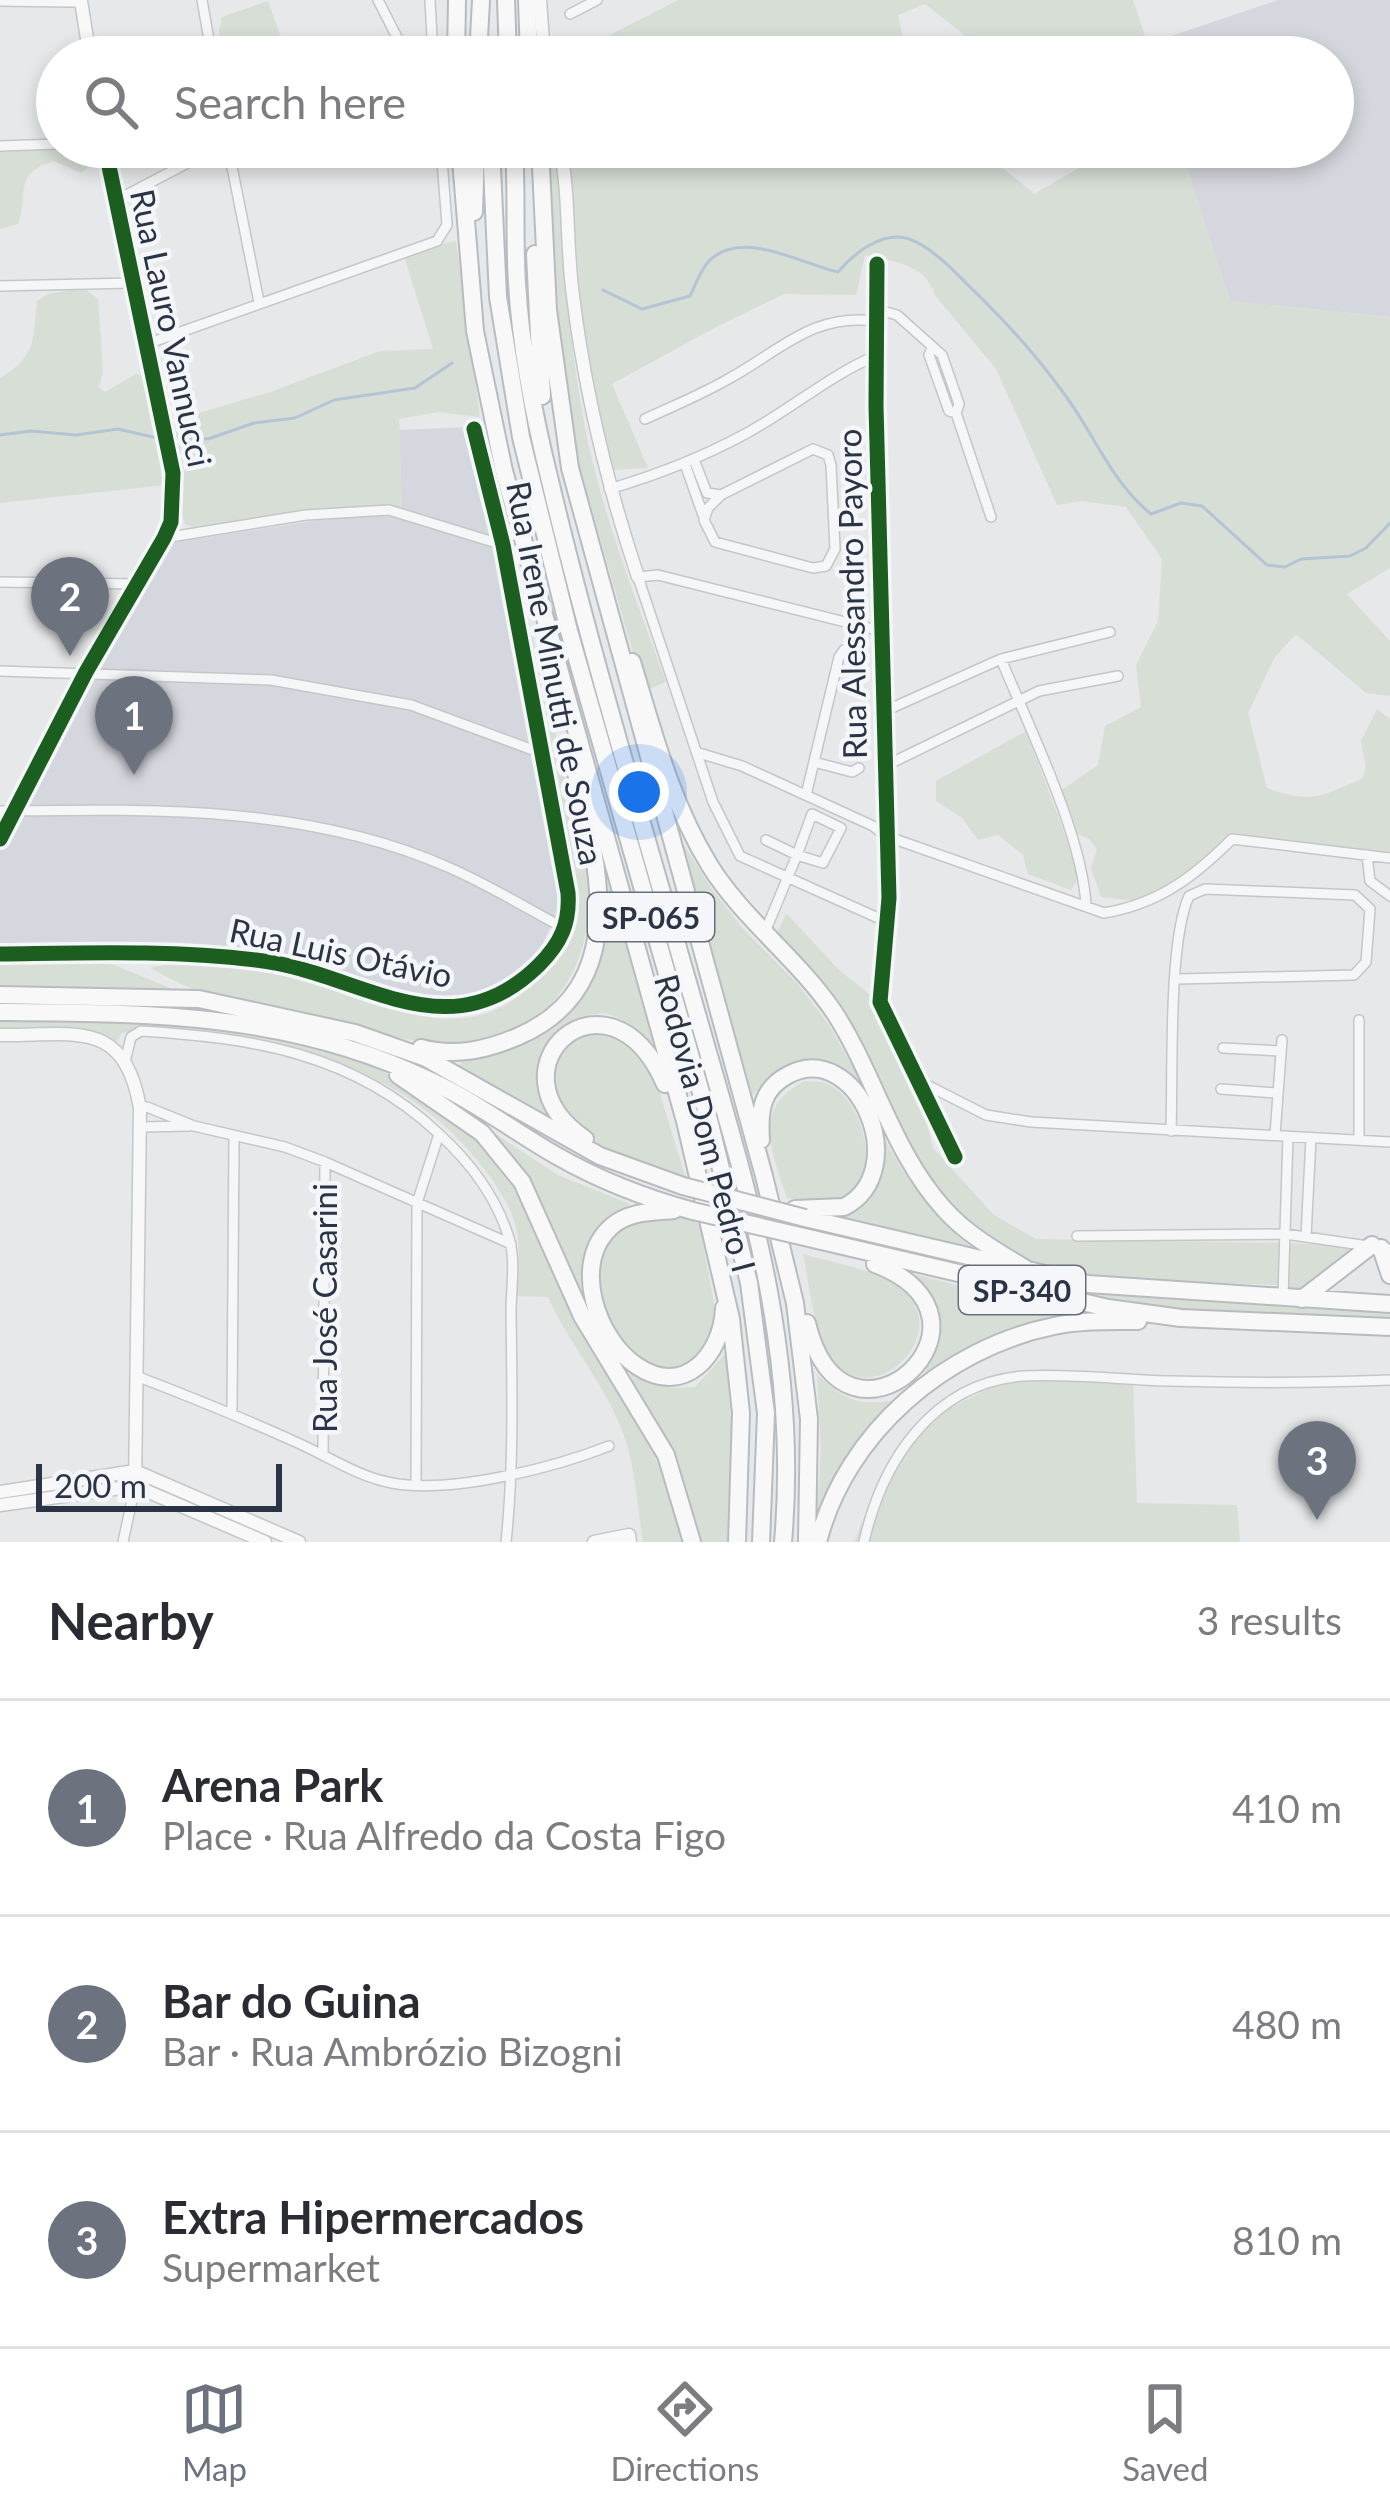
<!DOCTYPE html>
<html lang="en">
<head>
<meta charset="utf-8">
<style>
  :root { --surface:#fff; --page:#f7f7f7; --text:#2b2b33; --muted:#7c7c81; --line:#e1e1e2; --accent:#6c737f }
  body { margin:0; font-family:Lato,sans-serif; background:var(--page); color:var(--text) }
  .scale { position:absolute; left:36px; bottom:30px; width:246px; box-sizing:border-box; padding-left:12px; border:6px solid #2b3445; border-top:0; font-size:33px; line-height:42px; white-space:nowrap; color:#2b3445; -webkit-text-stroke:9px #f4f6f9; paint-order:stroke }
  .you { position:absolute; left:639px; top:792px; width:42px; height:42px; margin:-30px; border:9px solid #fff; border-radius:50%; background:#1a73e8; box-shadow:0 0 0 18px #1a73e833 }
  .badge { display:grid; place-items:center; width:78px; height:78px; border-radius:50%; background:var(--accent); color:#fff; font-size:39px; font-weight:700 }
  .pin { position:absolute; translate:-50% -99px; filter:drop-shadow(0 3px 6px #0008) }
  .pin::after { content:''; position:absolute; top:63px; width:42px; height:36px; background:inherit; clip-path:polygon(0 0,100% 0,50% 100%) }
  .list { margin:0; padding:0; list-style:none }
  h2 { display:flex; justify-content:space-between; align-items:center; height:156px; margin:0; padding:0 48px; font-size:51px }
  h2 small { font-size:39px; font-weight:400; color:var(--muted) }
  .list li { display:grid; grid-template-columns:78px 1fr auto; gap:36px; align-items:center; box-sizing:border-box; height:216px; padding:0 48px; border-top:3px solid var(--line) }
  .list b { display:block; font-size:45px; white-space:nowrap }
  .list p { margin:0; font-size:39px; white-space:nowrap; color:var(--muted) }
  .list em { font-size:39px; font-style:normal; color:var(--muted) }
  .icon { flex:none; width:66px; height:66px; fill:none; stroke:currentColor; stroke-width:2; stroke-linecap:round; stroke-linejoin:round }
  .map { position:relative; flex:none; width:1390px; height:1542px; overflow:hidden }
  .search { position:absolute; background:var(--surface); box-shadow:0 6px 18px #0003; left:36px; right:36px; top:36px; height:132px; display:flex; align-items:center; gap:30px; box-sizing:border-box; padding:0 42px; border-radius:66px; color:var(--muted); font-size:45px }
  .sheet { height:804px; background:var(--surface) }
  nav { display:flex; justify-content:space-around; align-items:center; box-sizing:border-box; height:168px; border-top:3px solid var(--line); background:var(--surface); font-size:33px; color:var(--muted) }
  nav a { display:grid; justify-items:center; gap:6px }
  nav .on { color:var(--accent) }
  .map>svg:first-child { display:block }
  .built { fill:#d4d7dd }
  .green { fill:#d6ded6 }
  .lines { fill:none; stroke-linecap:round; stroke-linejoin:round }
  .stream { stroke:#b4c4d5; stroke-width:3 }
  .street-casing { stroke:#c4c6c8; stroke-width:12 }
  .secondary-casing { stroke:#c4c6c8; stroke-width:15 }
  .highway-casing { stroke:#b8bbbf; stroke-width:20 }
  .street { stroke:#f5f6f7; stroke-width:9 }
  .secondary { stroke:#f8f8f8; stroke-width:12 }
  .highway { stroke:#f8f8f8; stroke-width:16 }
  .highway-bridge-casing { stroke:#b8bbbf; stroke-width:20; stroke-linecap:butt }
  .highway-bridge { stroke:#f8f8f8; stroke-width:16 }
  .cycleway-casing { stroke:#f4f6f9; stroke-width:22 }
  .cycleway { stroke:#1b5e20; stroke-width:15 }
  .labels { text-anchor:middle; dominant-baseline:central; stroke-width:9; stroke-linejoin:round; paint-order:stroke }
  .shield { fill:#f4f6f9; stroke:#676e7b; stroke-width:3 }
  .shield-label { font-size:30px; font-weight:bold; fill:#2b3445 }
  .street-label { font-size:33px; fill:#2b3445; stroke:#f4f6f9 }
</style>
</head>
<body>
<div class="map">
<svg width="1390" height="1542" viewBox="0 0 1390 1542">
  <rect width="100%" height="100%" fill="#e6e8ea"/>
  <path class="built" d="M1278 0H1390V317L1230 301 1180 147H1333V57H1151L1147 44Z
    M469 427 500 551 562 904 531 967 464 1003H439L256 954 143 946 0 948V850L170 543 319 520 402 513 399 430Z"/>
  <path class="green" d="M678 0H1133L1152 57H984L962 33 925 4 898 15 903 39 891 57H567Z
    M268 1 288 57H222L219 31 222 17Z
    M0 147H72L90 151 91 165 81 173 54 161C11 175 30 191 18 224L0 229Z
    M548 147H554L557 164C564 258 569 354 589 447 607 527 638 605 666 682L644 691 571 437 554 277Z
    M569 147H894L910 158C970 142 989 155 1034 194L1086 164 1071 147H1180L1230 301 1390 317V568L1347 594 1390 641V696L1366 693 1296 634 1275 657 1248 713 1267 788C1311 804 1321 797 1363 778L1366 767 1361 741 1377 709 1390 719V853L1227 837 1191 870 1138 901 1101 897 1091 868 1097 849 1089 839 1075 833 1059 792 1098 765 1105 726 1141 707 1136 665 1158 621 1162 559 1126 507 1082 501 1057 505 996 369 935 295C925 263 894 262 865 255L856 295 784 294 716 327 612 384 648 468 611 470 592 387 582 321Z
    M456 241 480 417 439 412 399 419 402 513 306 515 193 527 185 524 179 504 169 422 273 391 380 351 433 349 403 253Z
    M84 288 98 299 103 371 99 388 105 392 136 374 149 376 154 403 151 411 156 414 164 449 161 475 166 485 0 503V378C36 357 33 341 37 301L48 294Z
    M502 510 589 874C597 974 542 1052 434 1043 389 1039 343 1022 300 1011 267 1003 233 1001 200 991 183 986 166 976 150 968 192 956 270 971 313 984 391 1006 469 1052 536 980 562 954 572 926 572 889Z
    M1026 731 1080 875 1071 890 1028 874 1023 855 998 835 978 840 962 818 936 801V781Z
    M681 840 711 888 744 930 797 983 829 1025 862 1083C811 1058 796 1048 752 1096Z
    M605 872 659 1054C646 1038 629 1020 608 1014 598 1011 581 1017 572 1022 529 1046 528 1087 555 1124L459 1066 463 1058 578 999 606 903Z
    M786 913 839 970 874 998 919 1092 933 1148 994 1215 1036 1239 1280 1243 1278 1285 1095 1278 1030 1265 984 1238 939 1200 910 1155 869 1057 836 1004 776 936Z
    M0 962 109 963 175 990 80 991 0 986Z
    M126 1018C174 1023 224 1023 271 1032 358 1049 448 1097 502 1167 536 1210 547 1268 572 1315 616 1396 666 1448 683 1542H643C638 1511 636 1478 628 1448 613 1393 571 1349 548 1297L517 1296C517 1276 521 1252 517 1232 513 1207 492 1178 477 1160 387 1051 273 1047 144 1029L122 1033 117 1042 91 1030 0 1031V1020Z
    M597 1029 635 1044 655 1077 686 1179C640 1168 553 1136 553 1079 554 1044 567 1040 597 1029Z
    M805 1081C812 1082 818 1081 825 1083 866 1097 886 1186 836 1200 821 1204 803 1200 787 1198 772 1152 750 1108 805 1081Z
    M491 1131 558 1175 630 1204C587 1232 580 1247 582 1298L520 1168Z
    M885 1140C909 1184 933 1215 972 1248L834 1217C875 1196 882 1185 885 1140Z
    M671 1215 699 1221 718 1326 709 1351 671 1373C651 1369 634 1363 622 1346 599 1317 585 1259 617 1232 632 1219 653 1218 671 1215Z
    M804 1222 1067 1289 1390 1311V1319L1140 1309 803 1232Z
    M1289 1243 1358 1247 1304 1292 1286 1293Z
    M803 1254C834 1263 873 1269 899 1287 963 1334 859 1428 824 1344 812 1317 809 1283 803 1254Z
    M914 1274 1076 1317 922 1380 938 1341V1308Z
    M726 1353 732 1434 727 1542H697L630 1373 671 1388 695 1387Z
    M817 1374C845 1401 859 1406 898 1400L840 1473 817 1512 821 1449Z
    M1012 1378 1133 1379 1137 1503 1237 1505 1240 1542H854L869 1505 924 1420Z"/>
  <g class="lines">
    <path class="stream" d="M603 290 642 309 690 296C695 286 701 269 709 261 742 228 801 264 838 272 854 253 883 230 909 239 930 246 952 269 967 284 1005 321 1034 352 1065 395 1094 434 1112 483 1151 514L1181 503 1202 506 1267 565 1285 567 1301 559 1350 556 1366 548 1390 523
      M0 435 31 431 76 435 118 429 157 438
      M172 437 208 439 254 423 295 418 334 400 415 388 452 363"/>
    <g class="street-casing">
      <path id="street" d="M202 0 212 57
        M378 0 405 53
        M430 0 433 57
        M0 1 68 2
        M570 14 597 0
        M397 57 432 39
        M0 146 57 144
        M228 147 259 302
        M115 201 218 147
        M877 264 876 406 889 898 880 1002 955 1157
        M0 286 131 283
        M875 309 897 315 942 355 959 404 956 413
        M144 345 437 241 447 225 441 147
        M932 348 929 355 949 411 956 413 991 517
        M645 419C673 406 703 394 730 378 781 350 813 313 875 321
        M813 449 828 455 831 465 835 549 826 566 813 568 715 542 704 520 708 508 721 495Z
        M694 460 707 493 721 495
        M685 464 703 515
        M609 489C657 475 703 457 747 433 791 409 829 376 875 356
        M164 538 306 515 389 510 503 545
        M0 582 136 584
        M881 631 658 575 638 577 713 802 740 856 887 922
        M1001 659C1029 727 1083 836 1086 906
        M0 671 271 680 411 705 541 753
        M885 711 1001 659 1110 632
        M699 753 742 766 873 826 886 836 1104 913C1158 904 1194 877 1232 839L1390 858
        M814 762 852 772 859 768
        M885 766 1039 691 1118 676
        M806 795 839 657 844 650
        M0 811C152 809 309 805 450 868 489 885 526 908 564 928
        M812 814 841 828 823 863 797 855Z
        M1367 855 1370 881 1390 896
        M765 932 797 855 766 840
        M0 954C86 953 171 950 256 960 359 971 447 1056 539 965 561 943 570 923 568 893L503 545 474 429
        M1359 1020V1139
        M1223 1048 1281 1051
        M126 1058 131 1037 141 1031C253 1038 353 1053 438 1133 470 1162 496 1196 509 1238 516 1260 511 1289 511 1312 512 1388 514 1466 506 1542
        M921 1082 986 1115 1031 1122 1390 1142
        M1221 1089 1277 1093
        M140 1108 147 1107 194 1126 285 1147 325 1162 511 1244
        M140 1127 189 1126
        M1171 1131C1173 1074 1168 942 1189 896L1205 889 1355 895 1370 909 1366 962 1354 975 1177 979
        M1275 1135 1282 1040
        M1077 1236 1285 1234 1390 1249
        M1306 1236 1311 1138
        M1283 1296 1288 1136
        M136 1376C191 1397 245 1419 298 1443 329 1457 359 1477 392 1483 451 1494 553 1468 609 1446
        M232 1413 234 1136
        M323 1455 325 1162
        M416 1485 417 1203 439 1134
        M123 1542 135 1486
        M864 1542C882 1461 933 1383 1023 1376 1072 1373 1121 1380 1170 1381 1243 1383 1317 1383 1390 1380"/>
    </g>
    <g class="secondary-casing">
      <path id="secondary" d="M67 0 81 1 90 57
        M540 0 544 57
        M560 147C570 196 566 246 573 296 585 393 607 484 638 577
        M0 839 86 672 164 538 171 522 173 473 105 147
        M0 1035C74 1036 124 1017 140 1108L135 1486
        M0 1492 135 1471 299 1542
        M0 1505 135 1486 265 1542
        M594 1542 629 1535 630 1542"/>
    </g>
    <g class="highway-casing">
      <path id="highway" d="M506 0 508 57
        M527 0 529 57
        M456 57 457 0
        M478 57 481 0
        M460 147 475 331 504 471 685 1121 731 1319 741 1413 737 1542
        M491 147 498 297 521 437 569 631 710 1124 749 1283 766 1413 761 1542
        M514 147C517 192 514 238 517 283 521 350 534 417 550 481 592 658 645 832 695 1007 747 1189 800 1350 783 1542
        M540 147 548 310 570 468 764 1176 795 1303 809 1419 807 1542
        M474 212 476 147
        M535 254 542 396
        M632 662C653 731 671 803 710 866 744 920 798 959 834 1012 875 1075 893 1154 945 1210 969 1237 1004 1255 1034 1274
        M0 995 199 999 355 1033 426 1058 600 1156 683 1186
        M0 1012C151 1013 291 1013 431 1081 476 1102 515 1132 557 1156 601 1181 645 1198 693 1211
        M421 1048C455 1057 487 1050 519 1036 640 983 593 846 570 749
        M398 1075 482 1133 522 1182 582 1316 666 1455 692 1542
        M585 1139C482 1069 608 954 665 1084
        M761 1140C759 1112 761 1089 788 1075 857 1038 914 1171 844 1207L795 1209
        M674 1210C653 1212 629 1211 612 1226 570 1262 597 1340 637 1366 685 1398 722 1354 724 1308
        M805 1218 1088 1284 1390 1304
        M813 1239 1108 1308 1181 1318 1390 1327
        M1381 1248 1390 1275
        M1302 1299 1372 1245
        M807 1323C844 1478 1020 1319 875 1264
        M818 1542C846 1432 946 1348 1054 1326 1082 1320 1109 1321 1138 1321"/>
    </g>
    <use href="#street" class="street"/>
    <use href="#secondary" class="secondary"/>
    <use href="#highway" class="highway"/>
    <g class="highway-bridge-casing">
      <path id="highway-bridge" d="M683 1186 805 1218
        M693 1211 813 1239"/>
    </g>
    <use href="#highway-bridge" class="highway-bridge"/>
    <g class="cycleway-casing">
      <path id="cycleway" d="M877 264 876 406 889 898 880 1002 955 1157
        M0 839 86 672 164 538 171 522 173 473 105 147
        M0 954C86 953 171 950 256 960 359 971 447 1056 539 965 561 943 570 923 568 893L503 545 474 429"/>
    </g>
    <use href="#cycleway" class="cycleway"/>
  </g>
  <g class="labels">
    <g class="shield">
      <rect x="588" y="893" width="126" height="48" rx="9"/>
      <rect x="959" y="1266" width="126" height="48" rx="9"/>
    </g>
    <g class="shield-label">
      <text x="651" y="917">SP-065</text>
      <text x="1022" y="1290">SP-340</text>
    </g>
    <g class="street-label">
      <text transform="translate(172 328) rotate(78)">Rua Lauro Vannucci</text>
      <text transform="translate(851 594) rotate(-91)">Rua Alessandro Payoro</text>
      <text transform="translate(556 673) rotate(79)">Rua Irene Minutti de Souza</text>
      <text transform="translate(341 952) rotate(12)">Rua Luis Otávio</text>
      <text transform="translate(706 1123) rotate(75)">Rodovia Dom Pedro I</text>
      <text transform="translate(324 1308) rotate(-90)">Rua José Casarini</text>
    </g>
  </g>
</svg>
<div class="scale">200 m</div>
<div class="you"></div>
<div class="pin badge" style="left:134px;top:775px">1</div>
<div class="pin badge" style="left:70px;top:656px">2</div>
<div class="pin badge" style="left:1317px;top:1520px">3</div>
<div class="search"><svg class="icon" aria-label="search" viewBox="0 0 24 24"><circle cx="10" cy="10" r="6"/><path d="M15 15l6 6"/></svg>Search here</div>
</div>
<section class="sheet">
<h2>Nearby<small>3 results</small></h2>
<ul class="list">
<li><span class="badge">1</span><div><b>Arena Park</b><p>Place · Rua Alfredo da Costa Figo</p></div><em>410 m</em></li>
<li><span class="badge">2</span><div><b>Bar do Guina</b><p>Bar · Rua Ambrózio Bizogni</p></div><em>480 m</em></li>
<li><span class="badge">3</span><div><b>Extra Hipermercados</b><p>Supermarket</p></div><em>810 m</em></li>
</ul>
</section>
<nav>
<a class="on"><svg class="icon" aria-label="map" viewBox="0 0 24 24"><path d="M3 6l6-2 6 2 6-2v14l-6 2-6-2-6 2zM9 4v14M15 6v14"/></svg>Map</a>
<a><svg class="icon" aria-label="directions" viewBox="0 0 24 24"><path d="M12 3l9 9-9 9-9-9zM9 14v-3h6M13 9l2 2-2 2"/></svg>Directions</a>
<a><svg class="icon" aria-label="saved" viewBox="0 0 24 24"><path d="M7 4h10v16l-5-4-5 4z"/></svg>Saved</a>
</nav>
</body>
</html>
